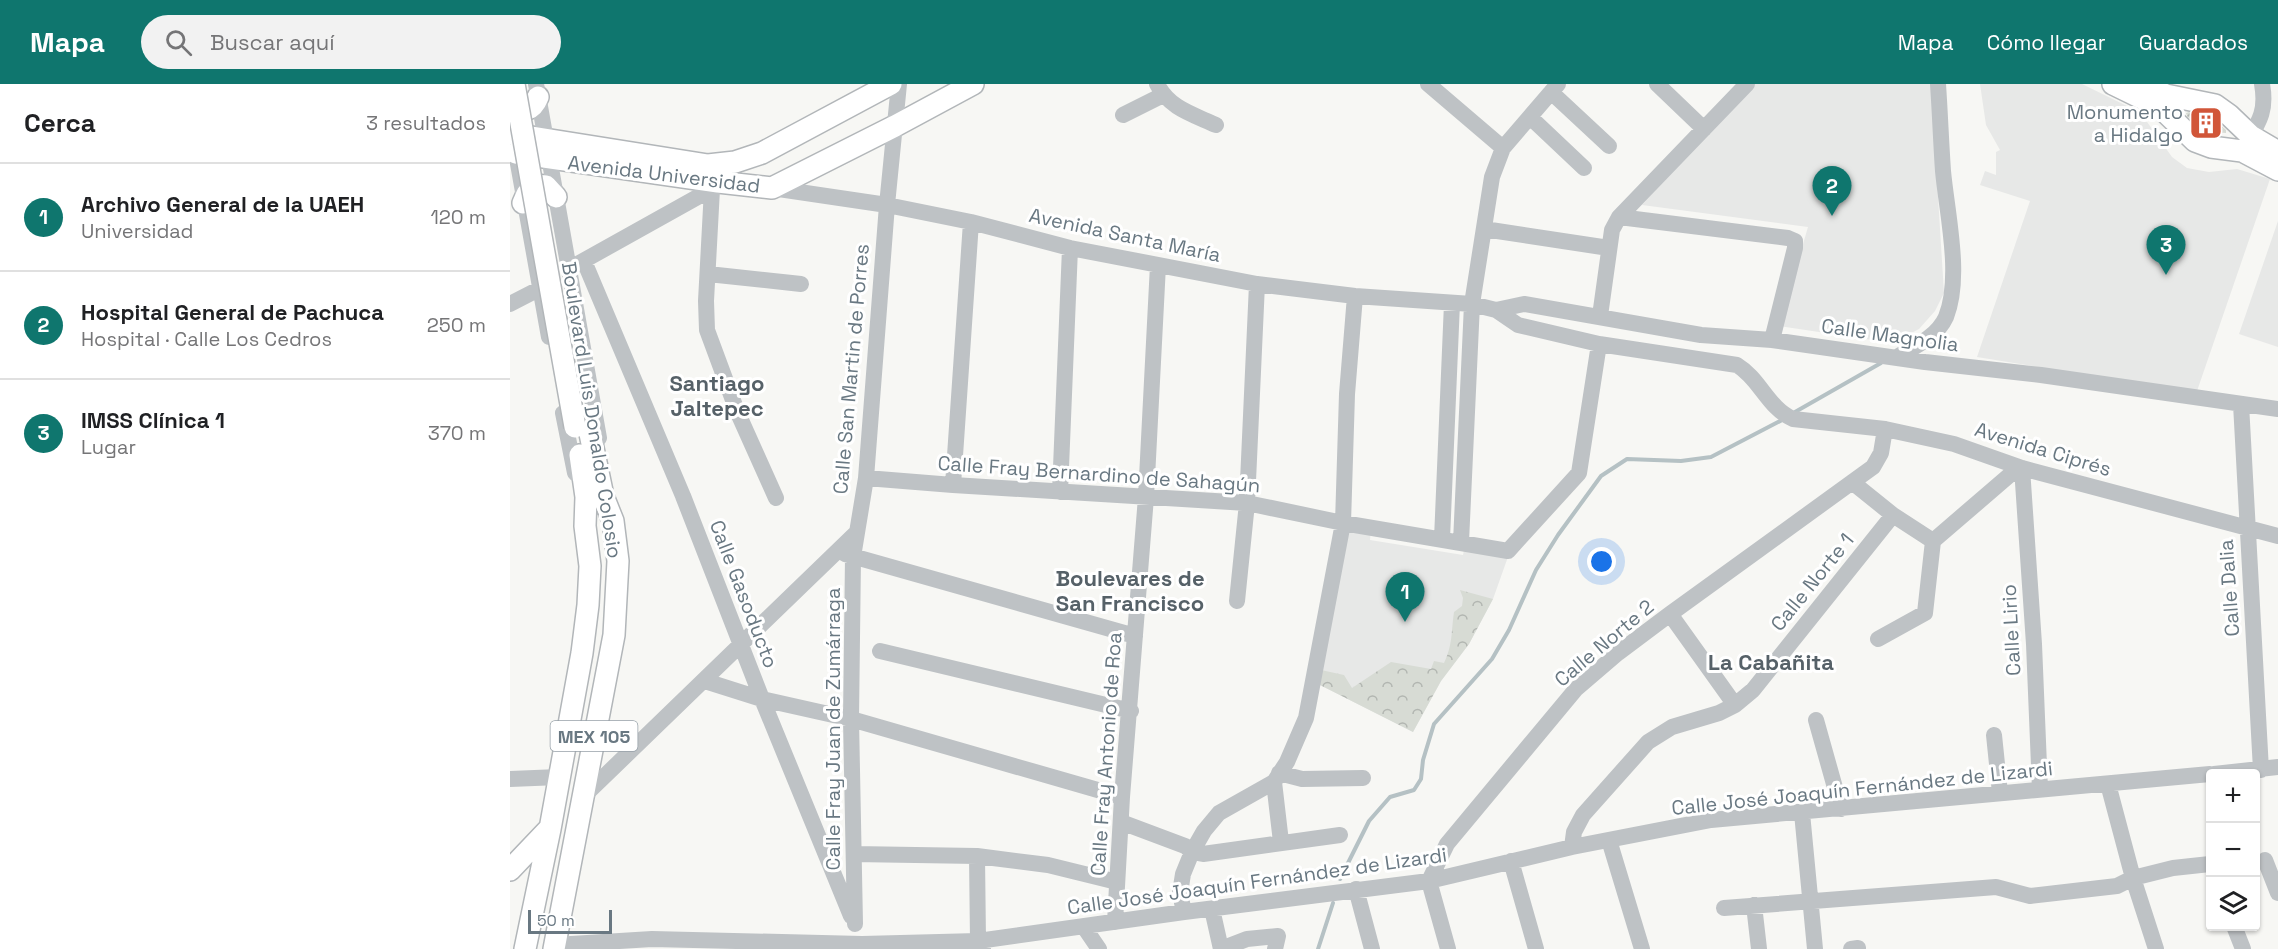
<!DOCTYPE html>
<html lang="es">
<head>
<meta charset="utf-8">
<style>
  :root { --surface:#fff; --page:#f2f2f2; --text:#202124; --muted:#757577; --line:#e0e0e0; --accent:#0f766e }
  body { margin:0; font-family:"Space Grotesk",sans-serif; background:var(--page); color:var(--text) }
  .controls { position:absolute; right:18px; bottom:18px; display:grid; overflow:hidden; border-radius:6px; box-shadow:0 2px 4px #0004 }
  .controls button { width:54px; height:54px; display:grid; place-items:center; padding:0; border:0; border-bottom:2px solid var(--line); background:var(--surface); color:var(--text); font:30px sans-serif }
  .scale { position:absolute; left:18px; bottom:15px; width:84px; box-sizing:border-box; padding-left:6px; border:3px solid #697882; border-top:0; font-size:16px; line-height:21px; white-space:nowrap; color:#697882; -webkit-text-stroke:4px #fff; paint-order:stroke }
  .you { position:absolute; left:1092px; top:478px; width:21px; height:21px; margin:-15px; border:4px solid #fff; border-radius:50%; background:#1a73e8; box-shadow:0 0 0 9px #1a73e833 }
  .badge { display:grid; place-items:center; width:39px; height:39px; border-radius:50%; background:var(--accent); color:#fff; font-size:20px; font-weight:700 }
  .pin { position:absolute; translate:-50% -50px; filter:drop-shadow(0 2px 3px #0008) }
  .pin::after { content:''; position:absolute; top:32px; width:21px; height:18px; background:inherit; clip-path:polygon(0 0,100% 0,50% 100%) }
  .list { margin:0; padding:0; list-style:none }
  h2 { display:flex; justify-content:space-between; align-items:center; height:78px; margin:0; padding:0 24px; font-size:26px }
  h2 small { font-size:20px; font-weight:400; color:var(--muted) }
  .list li { display:grid; grid-template-columns:39px 1fr auto; gap:18px; align-items:center; box-sizing:border-box; height:108px; padding:0 24px; border-top:2px solid var(--line) }
  .list b { display:block; font-size:22px; white-space:nowrap }
  .list p { margin:0; font-size:20px; white-space:nowrap; color:var(--muted) }
  .list em { font-size:20px; font-style:normal; color:var(--muted) }
  .icon { flex:none; width:33px; height:33px; fill:none; stroke:currentColor; stroke-width:2; stroke-linecap:round; stroke-linejoin:round }
  .map { position:relative; flex:none; width:1768px; height:865px; overflow:hidden }
  header { display:flex; align-items:center; gap:36px; box-sizing:border-box; height:84px; padding:0 30px; background:var(--accent); color:#fff }
  header strong { font-size:28px }
  nav { display:flex; gap:33px; margin-inline-start:auto; font-size:21px }
  .search { width:420px; height:54px; background:var(--page); display:flex; align-items:center; gap:15px; box-sizing:border-box; padding:0 21px; border-radius:33px; color:var(--muted); font-size:22px }
  main { display:flex }
  aside { flex:1; background:var(--surface) }
  .map>svg:first-child { display:block }
  .built { fill:#e7e8e7 }
  .forest { fill:url(#forest-crowns) }
  .garden { fill:url(#garden-furrows) }
  .lines { fill:none; stroke-linecap:round; stroke-linejoin:round }
  .stream { stroke:#b5c1c4; stroke-width:4 }
  .major-casing { stroke:#b2b6b9; stroke-width:24 }
  .minor { stroke:#bec2c5; stroke-width:16 }
  .major { stroke:#fff; stroke-width:21 }
  .major-bridge-casing { stroke:#b2b6b9; stroke-width:24; stroke-linecap:butt }
  .major-bridge { stroke:#fff; stroke-width:21 }
  .labels { text-anchor:middle; dominant-baseline:central; stroke-width:6; stroke-linejoin:round; paint-order:stroke }
  .shield { fill:#fff; stroke:#96a0a8; stroke-width:1.5 }
  .shield-label { font-size:18px; font-weight:bold; fill:#697882 }
  .poi-label { font-size:20px; fill:#697882; stroke:#fff; text-anchor:end }
  .street-label { font-size:20px; fill:#697882; stroke:#fff }
  .quarter-label { font-size:22px; font-weight:bold; fill:#566168; stroke:#fff }
</style>
</head>
<body>
<header>
<strong>Mapa</strong>
<div class="search"><svg class="icon" aria-label="search" viewBox="0 0 24 24"><circle cx="10" cy="10" r="6"/><path d="M15 15l6 6"/></svg>Buscar aquí</div>
<nav><a>Mapa</a><a>Cómo llegar</a><a>Guardados</a></nav>
</header>
<main>
<aside>
<h2>Cerca<small>3 resultados</small></h2>
<ul class="list">
<li><span class="badge">1</span><div><b>Archivo General de la UAEH</b><p>Universidad</p></div><em>120 m</em></li>
<li><span class="badge">2</span><div><b>Hospital General de Pachuca</b><p>Hospital · Calle Los Cedros</p></div><em>250 m</em></li>
<li><span class="badge">3</span><div><b>IMSS Clínica 1</b><p>Lugar</p></div><em>370 m</em></li>
</ul>
</aside>
<div class="map">
<svg width="1768" height="865" viewBox="0 0 1768 865">
  <defs>
    <pattern id="forest-crowns" width="20" height="18" patternUnits="userSpaceOnUse" patternTransform="scale(1.5)"><rect width="20" height="18" fill="#d7dbd4"/><path d="M2 6a3 3 0 1 1 6 0M12 15a3 3 0 1 1 6 0" fill="none" stroke="#b2b6b1"/></pattern>
    <pattern id="garden-furrows" width="10" height="10" patternUnits="userSpaceOnUse" patternTransform="scale(1.5)"><rect width="10" height="10" fill="#d7dbd4"/><path d="M-1 1l2-2M0 10L10 0M9 11l2-2" fill="none" stroke="#b2b6b1"/></pattern>
  </defs>
  <rect width="100%" height="100%" fill="#f7f7f4"/>
  <path class="built" d="M1242 0H1421L1434 209 1425 227 1409 245 1382 259 1269 242 1298 143 1132 121Z
    M1470 0H1572L1617 22 1635 35 1662 73 1677 84 1699 88 1727 85 1760 95 1687 307 1626 299 1467 273 1520 117 1470 101 1475 87 1486 91V68L1490 66 1476 41Z
    M1768 137V263L1729 250Z
    M838 442 861 446 860 456 953 471 955 461 999 470 983 515 959 560 931 597 903 648 808 600Z"/>
  <path class="forest" d="M950 506 983 515 959 560 931 597 903 648 808 600 811 586 834 591 842 604 881 578 921 585 924 577 934 579C943 560 941 548 944 528L952 522 953 514Z"/>
  <path class="garden" d="M1679 28 1700 32 1716 46V49L1692 47 1677 32 1676 29Z"/>
  <g class="lines">
    <path class="stream" d="M1285 328 1371 279
      M830 795 859 737 880 713 904 706 911 695 913 676 924 640 982 575 999 546 1026 486 1048 451 1091 392 1117 375 1171 377 1201 373 1274 335
      M808 865 823 819"/>
    <g class="major-casing">
      <path id="major" d="M1603 0 1650 23 1685 57 1701 63 1732 67 1768 86
        M1635 1 1656 11 1705 21 1719 31 1741 52 1768 68
        M0 21C12 31 23 26 28 13
        M3 50 198 81 225 78 252 69 381 0
        M6 69 208 98 262 104 385 42 463 0
        M13 119 17 110 25 101 36 102 46 113
        M0 786 39 745
        M15 865 40 745 72 569 78 521 80 482 75 442 76 413 70 371
        M44 865 104 551 108 477 103 437 93 412 78 340"/>
    </g>
    <path class="minor" d="M26 0 89 354
      M647 0C659 24 682 30 706 41
      M918 0 993 64
      M1147 0 1194 45
      M1041 8 1099 62
      M613 31 653 11
      M1020 33 1074 84
      M1736 60C1749 38 1757 27 1752 0
      M5 63 39 253
      M262 104 377 121 461 138 560 164 747 200 845 212 962 220 986 226 1008 241 1089 260 1227 281C1250 295 1258 324 1283 335L1375 345 1444 360 1512 384 1768 452
      M202 105 196 217 197 246 227 327 266 414
      M1109 133 1278 154 1285 157V164L1262 256
      M974 145 1099 164
      M74 177 173 412 252 615 341 832
      M64 182 202 105 208 99
      M198 190 291 200
      M0 220 29 205
      M986 226 1014 220 1191 251 1262 256 1415 278 1531 291 1768 325
      M1090 232 1102 146 1109 133 1237 0
      M1387 273C1404 263 1427 253 1436 233 1452 193 1437 130 1433 87 1431 58 1430 29 1428 0
      M1731 320 1751 686
      M53 329 65 389
      M1512 384 1524 560 1530 706
      M356 394 443 401 737 419 833 439 998 467 1069 389 1089 260
      M1342 398 1383 431 1423 457
      M443 401 461 138
      M550 408 560 164
      M932 455 942 219
      M1423 457 1509 383
      M951 458 962 220 982 93 993 64 1048 0
      M335 470 625 552
      M727 517 737 419 747 200
      M1160 530 1225 621
      M1368 555 1415 529 1423 457
      M370 567 621 627
      M195 597 252 615 341 635 612 713
      M1306 636 1331 725
      M1484 651 1490 709
      M769 689 792 695 853 694
      M1704 690 1768 683
      M0 695 49 693
      M764 698 771 758
      M1598 700 1623 794 1646 865
      M74 712 345 450
      M1292 729 1305 865
      M611 738 675 762 682 768 693 770 830 751
      M1099 756 1132 865
      M1062 763 1064 748 1073 731 1138 658 1162 643 1209 629 1225 621 1243 606 1383 431
      M344 770 467 772 538 781 607 798
      M467 772 468 857 473 865
      M1755 776 1768 809
      M1001 777 1026 865
      M846 805 862 865
      M1244 821 1249 865
      M1214 824 1486 803 1520 812 1607 802 1623 794 1663 784 1700 780
      M702 825 711 865
      M674 828 670 809 673 790 682 768 694 747 709 729 764 698 777 678 796 634 833 439 837 310 845 212
      M605 838 612 713 636 413 648 181
      M345 840 341 635 343 473 356 394 377 121 389 0
      M1724 842 1733 865
      M574 843 589 865
      M45 861 142 855 352 860 468 857 674 828 919 797 1062 763 1201 736 1700 690
      M711 865 737 855 768 852 765 865
      M938 865 919 797 937 760 1066 605 1108 569 1160 530 1363 383 1371 369 1375 345
      M1341 865 1348 864"/>
    <use href="#major" class="major"/>
    <g class="major-bridge-casing">
      <path id="major-bridge" d="M4 0 65 343"/>
    </g>
    <use href="#major-bridge" class="major-bridge"/>
  </g>
  <defs>
    <g id="building-square" transform="scale(1.725)"><rect x="-9" y="-9" width="18" height="18" rx="4" fill="#d15639" stroke="#fff"/><path d="M-4-6H4V6H1V3H-1V6H-4ZM-2.5-4.3h1.7v1.8h-1.7ZM.8-4.3h1.7v1.8H.8ZM-2.5-1h1.7V.8h-1.7ZM.8-1h1.7V.8H.8Z" fill="#fff"/></g>
  </defs>
  <g fill-rule="evenodd">
    <use href="#building-square" x="1696" y="39"/>
  </g>
  <g class="labels">
    <rect class="shield" x="40.5" y="637" width="87" height="30" rx="4.5"/>
    <g class="shield-label">
      <text x="84" y="652">MEX 105</text>
    </g>
    <g class="poi-label">
      <text x="1673" y="28">Monumento<tspan x="1673" dy="23">a Hidalgo</tspan></text>
    </g>
    <g class="street-label">
      <text transform="translate(154 90) rotate(7)">Avenida Universidad</text>
      <text transform="translate(615 151) rotate(12)">Avenida Santa María</text>
      <text transform="translate(1380 251) rotate(8)">Calle Magnolia</text>
      <text transform="translate(341 285) rotate(-85)">Calle San Martin de Porres</text>
      <text transform="translate(82 326) rotate(81)">Boulevard Luis Donaldo Colosio</text>
      <text transform="translate(1533 365) rotate(17)">Avenida Ciprés</text>
      <text transform="translate(589 390) rotate(4)">Calle Fray Bernardino de Sahagún</text>
      <text transform="translate(1302 498) rotate(-51)">Calle Norte 1</text>
      <text transform="translate(1719 504) rotate(-94)">Calle Dalia</text>
      <text transform="translate(234 510) rotate(69)">Calle Gasoducto</text>
      <text transform="translate(1501 546) rotate(-93)">Calle Lirio</text>
      <text transform="translate(1094 559) rotate(-40)">Calle Norte 2</text>
      <text transform="translate(323 645) rotate(-90)">Calle Fray Juan de Zumárraga</text>
      <text transform="translate(596 670) rotate(-86)">Calle Fray Antonio de Roa</text>
      <text transform="translate(1352 704) rotate(-6)">Calle José Joaquín Fernández de Lizardi</text>
      <text transform="translate(747 797) rotate(-8)">Calle José Joaquín Fernández de Lizardi</text>
    </g>
    <g class="quarter-label">
      <text x="207" y="299">Santiago<tspan x="207" dy="25">Jaltepec</tspan></text>
      <text x="620" y="494">Boulevares de<tspan x="620" dy="25">San Francisco</tspan></text>
      <text x="1261" y="578">La Cabañita</text>
    </g>
  </g>
</svg>
<div class="controls">
<button>+</button>
<button>−</button>
<button><svg class="icon" aria-label="layers" viewBox="0 0 24 24"><path d="M12 4l9 5-9 5-9-5zM3 14l9 5 9-5"/></svg></button>
</div>
<div class="scale">50 m</div>
<div class="you"></div>
<div class="pin badge" style="left:895px;top:538px">1</div>
<div class="pin badge" style="left:1322px;top:132px">2</div>
<div class="pin badge" style="left:1656px;top:191px">3</div>
</div>
</main>
</body>
</html>
